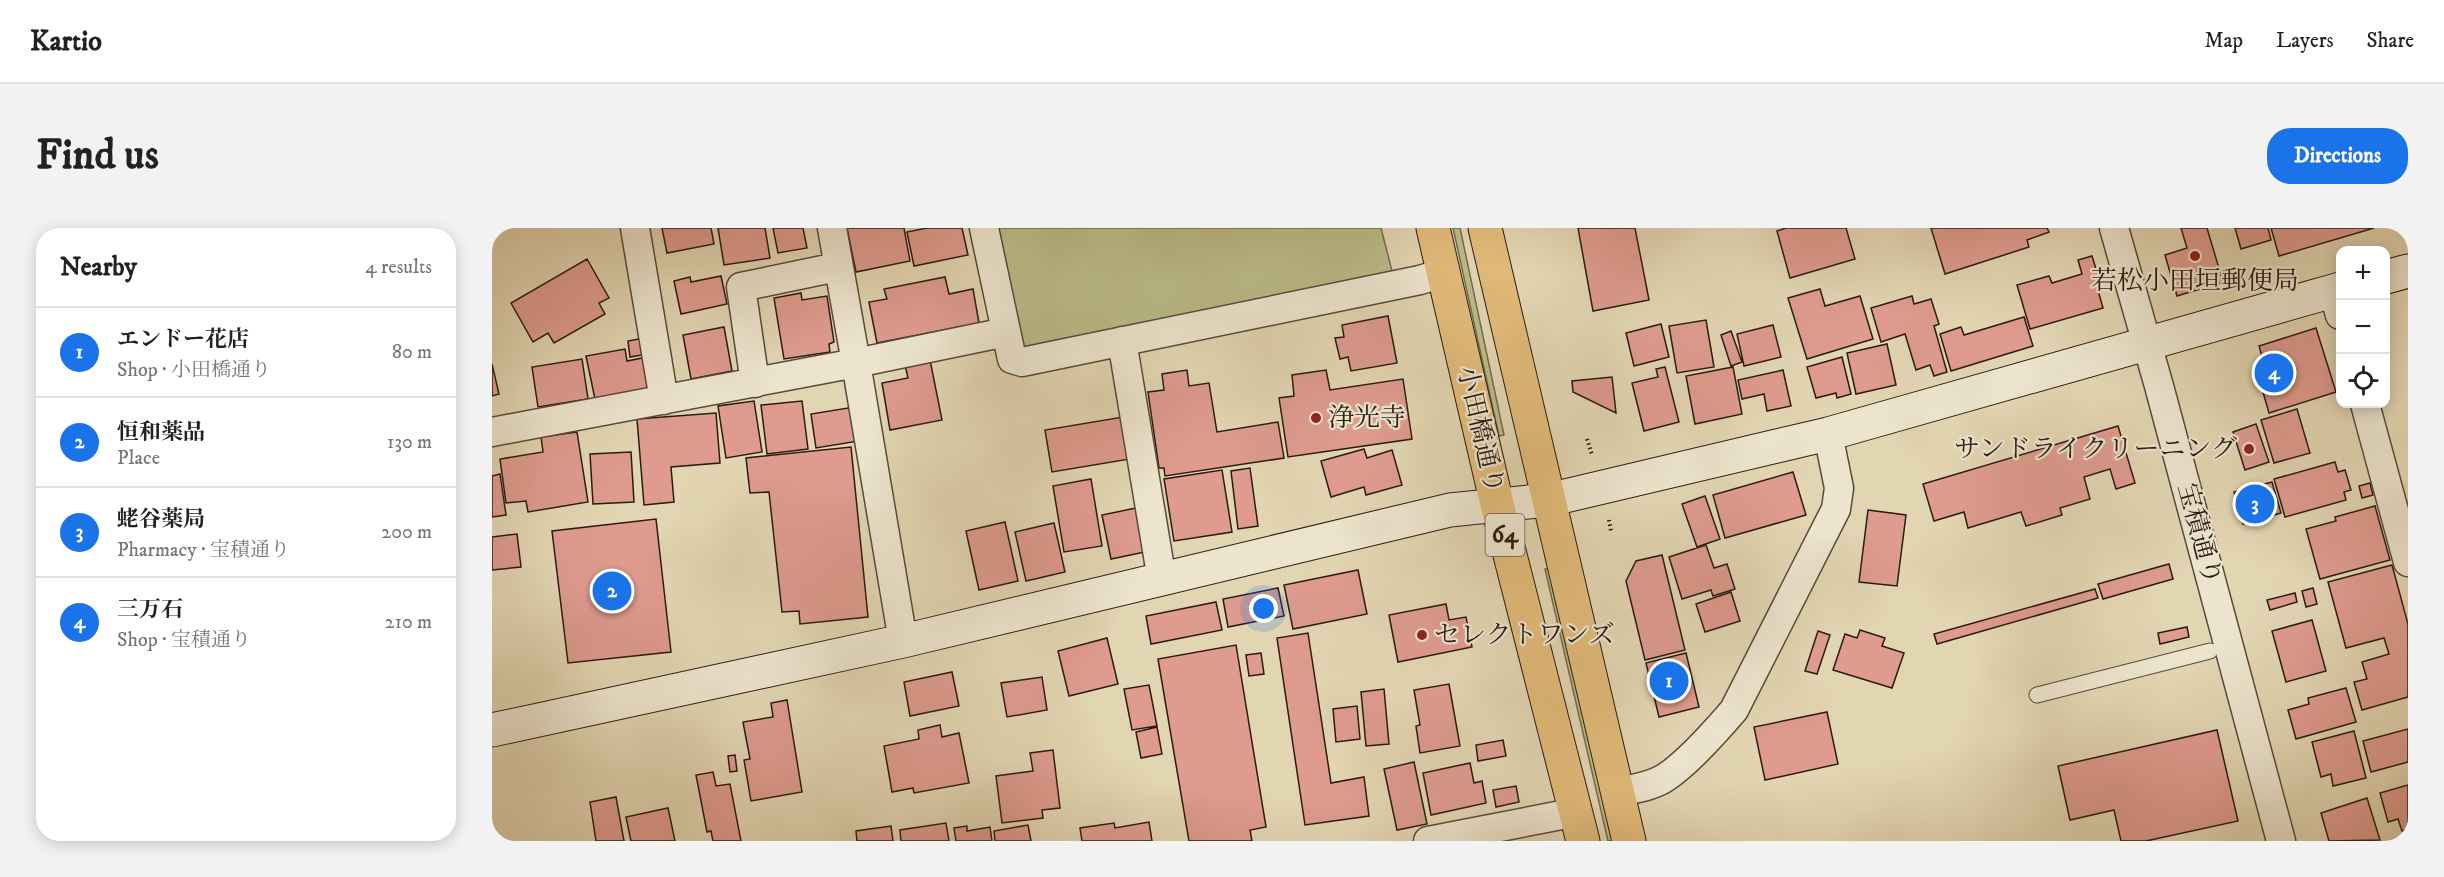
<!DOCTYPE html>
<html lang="en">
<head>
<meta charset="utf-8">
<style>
  :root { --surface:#fff; --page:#f2f2f2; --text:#222; --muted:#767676; --line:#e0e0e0; --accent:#1a73e8 }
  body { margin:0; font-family:"IM FELL DW Pica","Noto Serif JP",serif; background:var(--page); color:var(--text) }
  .controls { position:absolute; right:18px; top:18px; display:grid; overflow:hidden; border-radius:12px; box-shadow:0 3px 15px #0003 }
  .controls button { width:54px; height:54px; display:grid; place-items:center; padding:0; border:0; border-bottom:2px solid var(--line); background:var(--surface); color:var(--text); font:30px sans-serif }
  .you { position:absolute; left:772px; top:381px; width:21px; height:21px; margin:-15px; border:4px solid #fff; border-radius:50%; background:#1a73e8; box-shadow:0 0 0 9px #1a73e833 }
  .badge { display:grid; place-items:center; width:39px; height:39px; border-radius:50%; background:var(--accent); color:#fff; font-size:20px; font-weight:700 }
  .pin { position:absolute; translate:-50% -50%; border:3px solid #fff; box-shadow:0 2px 6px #0006 }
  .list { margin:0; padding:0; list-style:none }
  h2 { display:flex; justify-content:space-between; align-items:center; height:78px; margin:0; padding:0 24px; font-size:26px }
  h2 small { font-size:20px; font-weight:400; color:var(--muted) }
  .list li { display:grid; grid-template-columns:39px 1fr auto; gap:18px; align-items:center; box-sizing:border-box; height:90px; padding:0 24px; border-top:2px solid var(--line) }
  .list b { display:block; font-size:22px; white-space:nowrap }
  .list p { margin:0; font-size:20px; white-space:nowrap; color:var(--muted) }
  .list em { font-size:20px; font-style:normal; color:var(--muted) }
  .icon { flex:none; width:33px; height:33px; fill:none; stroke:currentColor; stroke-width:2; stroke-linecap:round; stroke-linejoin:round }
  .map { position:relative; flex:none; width:1916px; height:613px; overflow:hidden; border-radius:24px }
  header { display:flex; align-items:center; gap:36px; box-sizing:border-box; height:84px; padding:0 30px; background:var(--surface); border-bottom:2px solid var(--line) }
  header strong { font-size:28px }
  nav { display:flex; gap:33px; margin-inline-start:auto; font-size:21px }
  .intro { display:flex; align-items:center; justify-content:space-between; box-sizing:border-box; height:144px; padding:0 36px }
  h1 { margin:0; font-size:42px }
  .button { padding:15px 27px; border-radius:24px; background:var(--accent); color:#fff; font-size:21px; font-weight:700 }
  main { display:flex; gap:36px; padding:0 36px }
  aside { flex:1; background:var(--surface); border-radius:24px; box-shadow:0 3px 15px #0003 }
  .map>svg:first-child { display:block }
  .green { fill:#babb87; stroke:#726b4d; stroke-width:1.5 }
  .building { fill:#de9b8e; stroke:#2a1b13; stroke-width:1.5 }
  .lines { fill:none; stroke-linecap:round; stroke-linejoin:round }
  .lane-casing { stroke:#584a3b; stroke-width:17 }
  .street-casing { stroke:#584a3b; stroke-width:31 }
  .secondary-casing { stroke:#2a1b13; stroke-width:35 }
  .primary-casing { stroke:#2a1b13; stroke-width:35 }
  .path { stroke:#2a1b13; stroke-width:4; stroke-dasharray:1.5 3; stroke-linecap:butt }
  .lane { stroke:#ece4cd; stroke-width:15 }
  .street { stroke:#ece4cd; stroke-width:28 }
  .secondary { stroke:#ece4cd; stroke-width:33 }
  .primary { stroke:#e1ba79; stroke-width:33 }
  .poi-dot { fill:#8f2418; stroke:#ece4cd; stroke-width:2 }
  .labels { text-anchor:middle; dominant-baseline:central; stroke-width:4.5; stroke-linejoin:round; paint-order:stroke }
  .shield { fill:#ece4cd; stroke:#64574b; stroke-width:1.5 }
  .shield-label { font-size:24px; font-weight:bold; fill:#2a1b13 }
  .poi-label { font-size:26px; fill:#2a1b13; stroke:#ece4cd; text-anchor:start }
  .street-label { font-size:26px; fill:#2a1b13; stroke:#ece4cd }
</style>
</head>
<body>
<header>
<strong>Kartio</strong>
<nav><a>Map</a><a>Layers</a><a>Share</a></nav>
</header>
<div class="intro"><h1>Find us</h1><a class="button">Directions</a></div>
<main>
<aside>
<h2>Nearby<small>4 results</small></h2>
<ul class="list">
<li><span class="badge">1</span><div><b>エンドー花店</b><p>Shop · 小田橋通り</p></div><em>80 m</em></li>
<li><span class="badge">2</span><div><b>恒和薬品</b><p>Place</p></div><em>130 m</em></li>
<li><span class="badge">3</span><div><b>蛯谷薬局</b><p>Pharmacy · 宝積通り</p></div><em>200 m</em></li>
<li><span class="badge">4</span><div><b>三万石</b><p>Shop · 宝積通り</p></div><em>210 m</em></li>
</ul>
</aside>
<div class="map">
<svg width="1916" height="613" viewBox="0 0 1916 613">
  <rect width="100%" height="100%" fill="#e2d5b2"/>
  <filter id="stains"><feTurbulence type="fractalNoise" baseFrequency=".00333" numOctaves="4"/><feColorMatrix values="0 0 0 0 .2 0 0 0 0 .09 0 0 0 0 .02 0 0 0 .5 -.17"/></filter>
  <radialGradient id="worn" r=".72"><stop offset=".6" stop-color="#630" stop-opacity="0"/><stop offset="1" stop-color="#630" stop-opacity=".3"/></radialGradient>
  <path class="green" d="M504 0H889L901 47 529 121Z
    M961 0H968L1012 207 1007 208Z
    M1062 339 1124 613H1116L1053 341Z"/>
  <path class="building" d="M170 0H219L222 16 175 25Z
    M226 0H273L278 30 232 37Z
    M281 0H311L315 20 286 25Z
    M355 0H412L418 33 364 44Z
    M435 0H470L476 27 422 38 415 4Z
    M1086 0H1143L1157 72 1101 83Z
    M1294 0H1354L1363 31 1298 50 1285 3Z
    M1439 0H1555L1557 4 1535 12 1537 19 1453 46Z
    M1689 0H1715L1731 54 1685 68 1673 27 1695 20Z
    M1743 0H1776L1779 12 1749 21Z
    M1779 0H1882L1787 28Z
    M1600 28 1608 54 1604 55 1611 80 1538 101 1525 57 1557 48 1560 55 1590 46 1586 32Z
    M95 31 117 70 107 75 113 86 62 115 56 105 41 114 19 75Z
    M229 48 235 76 189 86 182 53 198 49 199 54Z
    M453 49 457 66 481 61 487 95 385 115 377 74 395 71 392 61Z
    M1328 61 1333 78 1368 68 1381 111 1315 131 1296 70Z
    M309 65 310 72 335 68 342 114 337 116 338 124 292 131 282 70Z
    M1420 68 1422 76 1439 71 1447 96 1442 98 1455 144 1442 148 1438 137 1424 142 1413 106 1389 114 1379 80Z
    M896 88 905 135 859 143 856 129 848 131 843 110 852 109 850 97Z
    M1532 89 1541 118 1459 143 1448 106 1469 99 1472 107Z
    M1214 92 1222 139 1185 145 1177 98Z
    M1169 96 1177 129 1142 138 1134 105Z
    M1281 97 1289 129 1252 138 1245 106Z
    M232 99 240 143 199 151 191 107Z
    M1824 100 1844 164 1777 185 1771 164 1780 162 1767 118Z
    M1239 103 1250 134 1239 138 1229 107Z
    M152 110 155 126 138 129 136 113Z
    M1395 116 1404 157 1364 166 1355 125Z
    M133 121 135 133 155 129 160 160 103 171 94 128Z
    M1350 129 1359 166 1345 170 1344 165 1324 170 1315 139Z
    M90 131 96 171 46 179 40 139Z
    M438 132 450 192 398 202 390 155 416 150 413 137Z
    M0 136 7 166 0 168Z
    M1173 139 1187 194 1152 203 1140 155 1166 149 1164 141Z
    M1241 139 1250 186 1203 196 1194 148Z
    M695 142 697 158 717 155 725 204 786 194 792 230 673 248 672 240H667L656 164 672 162 670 146Z
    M834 142 838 162 911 151 920 211 796 229 787 170 802 168 800 147Z
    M1291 142 1299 178 1275 183 1272 166 1250 171 1246 152Z
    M1120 149 1124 185 1081 164 1080 153Z
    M262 173 270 224 234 230 226 178Z
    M310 173 316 221 275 226 269 177Z
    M362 179 367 213 324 220 319 186Z
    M1805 181 1818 225 1782 235 1769 192Z
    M224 185 228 235 179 239 182 274 152 277 145 191Z
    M637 188 644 230 560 244 553 202Z
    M1764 196 1777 234 1753 242 1741 204Z
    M1626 198 1643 255 1624 261 1618 241 1592 249 1598 271 1568 280 1570 287 1534 298 1529 284 1476 300 1472 284 1442 293 1431 256Z
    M85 204 96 274 36 284 34 273 14 275 8 231 51 224 49 209Z
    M359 219 376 389 308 396 307 383 290 384 277 264 258 265 254 230Z
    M872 221 875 230 900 222 910 257 874 267 872 259 839 269 829 233Z
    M139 224 142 274 101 276 98 226Z
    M1843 234 1846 244 1853 242 1859 262 1852 264 1854 272 1793 289 1782 251Z
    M758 240 766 298 746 301 739 243Z
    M730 242 740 304 682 313 672 251Z
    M1301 244 1314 287 1233 310 1221 267Z
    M8 246 14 287 0 289V248Z
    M599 251 610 318 572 324 561 258Z
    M1780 254 1789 285 1751 296 1742 264Z
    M1878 255 1881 267 1870 270 1867 258Z
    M1213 268 1228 311 1205 319 1190 276Z
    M1883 278 1898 332 1828 351 1814 301 1844 293 1843 289Z
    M644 280 653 324 619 331 610 287Z
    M1376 282 1414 287 1405 358 1367 354Z
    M164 291 179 424 76 435 60 303Z
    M513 294 526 353 487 362 474 303Z
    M562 295 573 344 534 353 523 304Z
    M25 306 29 339 0 342V309Z
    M1214 317 1222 340 1235 336 1243 361 1221 368 1219 362 1190 371 1177 329Z
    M1170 327 1193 422 1153 432 1134 353 1144 333Z
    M1677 336 1681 351 1611 371 1606 356Z
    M1900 337 1916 396V469L1870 482 1862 454 1875 451 1870 434 1897 426 1892 410 1854 420 1836 354Z
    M866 342 875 386 801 401 792 357Z
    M786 360 792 388 736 399 731 371Z
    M1821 360 1825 376 1814 379 1810 363Z
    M1603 361 1606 370 1445 416 1442 406Z
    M1239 364 1248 393 1213 404 1204 376Z
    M1803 365 1805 374 1778 382 1775 372Z
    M724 374 730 402 659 416 654 388Z
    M954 376 957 392 974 389 980 419 906 434 897 387Z
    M1820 392 1834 443 1794 454 1780 403Z
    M1695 399 1697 409 1668 416 1666 405Z
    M1368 402 1393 410 1390 418 1412 425 1400 460 1341 442 1353 406 1365 410Z
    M1326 403 1338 407 1325 446 1313 443Z
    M816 405 839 555 872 549 877 588 813 597 785 410Z
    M615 410 626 456 577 468 566 423Z
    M744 417 774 599 758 602 760 613H697L666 431Z
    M769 425 772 446 757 448 754 427Z
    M1194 425 1207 479 1167 489 1154 435Z
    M460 444 467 478 418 488 412 454Z
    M550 449 555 482 515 489 509 455Z
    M957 456 968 518 928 525 924 498 928 497 922 462Z
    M657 457 665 498 640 502 632 461Z
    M1854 460 1864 494 1804 511 1796 482 1817 476 1816 470Z
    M892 461 897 516 874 518 869 464Z
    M295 472 310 564 259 573 252 532 258 531 251 494 281 489 279 475Z
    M865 478 868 511 844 514 841 481Z
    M1335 484 1346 536 1273 552 1262 499Z
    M448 497 450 509 467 505 477 555 422 565 421 560 400 564 392 518 427 511 426 502Z
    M665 499 670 526 649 530 644 504Z
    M1916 501V534L1879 544 1871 513Z
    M1725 502 1746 593 1654 613H1629L1622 582 1578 592 1566 538Z
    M1862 503 1874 550 1841 558 1839 546 1829 549 1820 514Z
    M1011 512 1014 528 986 533 984 517Z
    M561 522 568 580 550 582 551 590 510 595 504 548 541 543 538 525Z
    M243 527 245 543 238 544 236 528Z
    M922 534 935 596 905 602 892 541Z
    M978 535 982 555 990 553 994 575 939 587 931 545Z
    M221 544 224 558 238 556 249 613H221L219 603 215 604 204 547Z
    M1916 557V601L1910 603 1906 591 1896 594 1888 565Z
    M1024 558 1027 574 1004 579 1001 562Z
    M124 569 132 613H104L98 574Z
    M1875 570 1888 612 1837 613 1829 585Z
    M176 580 183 613H139L134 589Z
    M657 594 660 613H590L588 600 622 595 623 600Z
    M454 595 457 613H409L408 602Z
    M536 597 539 613H503L502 603Z
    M399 598 401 613H365L364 603Z
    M475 598V603L498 599 500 613H464L462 600Z"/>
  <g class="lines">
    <g class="lane-casing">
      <path id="lane" d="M1545 467 1718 423"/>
    </g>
    <g class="street-casing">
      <path id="street" d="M143 0 172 172
        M492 0 520 131 530 134 928 52 951 45
        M1622 0 1667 158 1789 613
        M1841 63 1848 87
        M630 113 670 352
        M263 155 249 59 345 39
        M1873 176 1916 334
        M0 204 364 135 340 0
        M411 413 364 135 514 104
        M1126 564C1141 561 1157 559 1171 551 1194 537 1224 503 1242 482L1344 281 1347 260 1336 206
        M936 613 1085 584"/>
    </g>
    <g class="secondary-casing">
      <path id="secondary" d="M1894 49 1916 43
        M0 502 411 413 958 282 1056 272 1336 206 1848 61"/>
    </g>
    <g class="primary-casing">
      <path id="primary" d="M941 0 1005 276 1091 613
        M993 0 1137 613"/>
    </g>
    <path class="path" d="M1095 211 1100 227
      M1117 292 1119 303"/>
    <use href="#lane" class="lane"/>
    <use href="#street" class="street"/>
    <use href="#secondary" class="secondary"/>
    <use href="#primary" class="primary"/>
  </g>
  <g class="poi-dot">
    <circle cx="1703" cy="28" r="6"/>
    <circle cx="824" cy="190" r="6"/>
    <circle cx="1757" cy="221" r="6"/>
    <circle cx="930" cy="407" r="6"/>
  </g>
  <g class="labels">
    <rect class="shield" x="993.5" y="286" width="39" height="42" rx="4.5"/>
    <g class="shield-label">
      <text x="1013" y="307">64</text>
    </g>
    <g class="poi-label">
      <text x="1703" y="53" text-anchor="middle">若松小田垣郵便局</text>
      <text x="836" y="190">浄光寺</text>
      <text x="1745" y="221" text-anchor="end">サンドライクリーニング</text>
      <text x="942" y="407">セレクトワンズ</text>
    </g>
    <g class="street-label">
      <text transform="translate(988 202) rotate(77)">小田橋通り</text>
      <text transform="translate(1707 306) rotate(75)">宝積通り</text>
    </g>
  </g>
  <rect width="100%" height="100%" filter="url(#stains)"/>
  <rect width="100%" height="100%" fill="url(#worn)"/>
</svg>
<div class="controls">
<button>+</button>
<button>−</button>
<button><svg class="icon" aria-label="locate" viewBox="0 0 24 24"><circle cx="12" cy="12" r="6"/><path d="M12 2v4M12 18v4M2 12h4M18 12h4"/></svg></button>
</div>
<div class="you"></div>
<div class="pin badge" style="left:1177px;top:453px">1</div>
<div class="pin badge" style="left:120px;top:363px">2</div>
<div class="pin badge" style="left:1763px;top:276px">3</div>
<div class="pin badge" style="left:1782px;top:145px">4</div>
</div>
</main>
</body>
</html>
